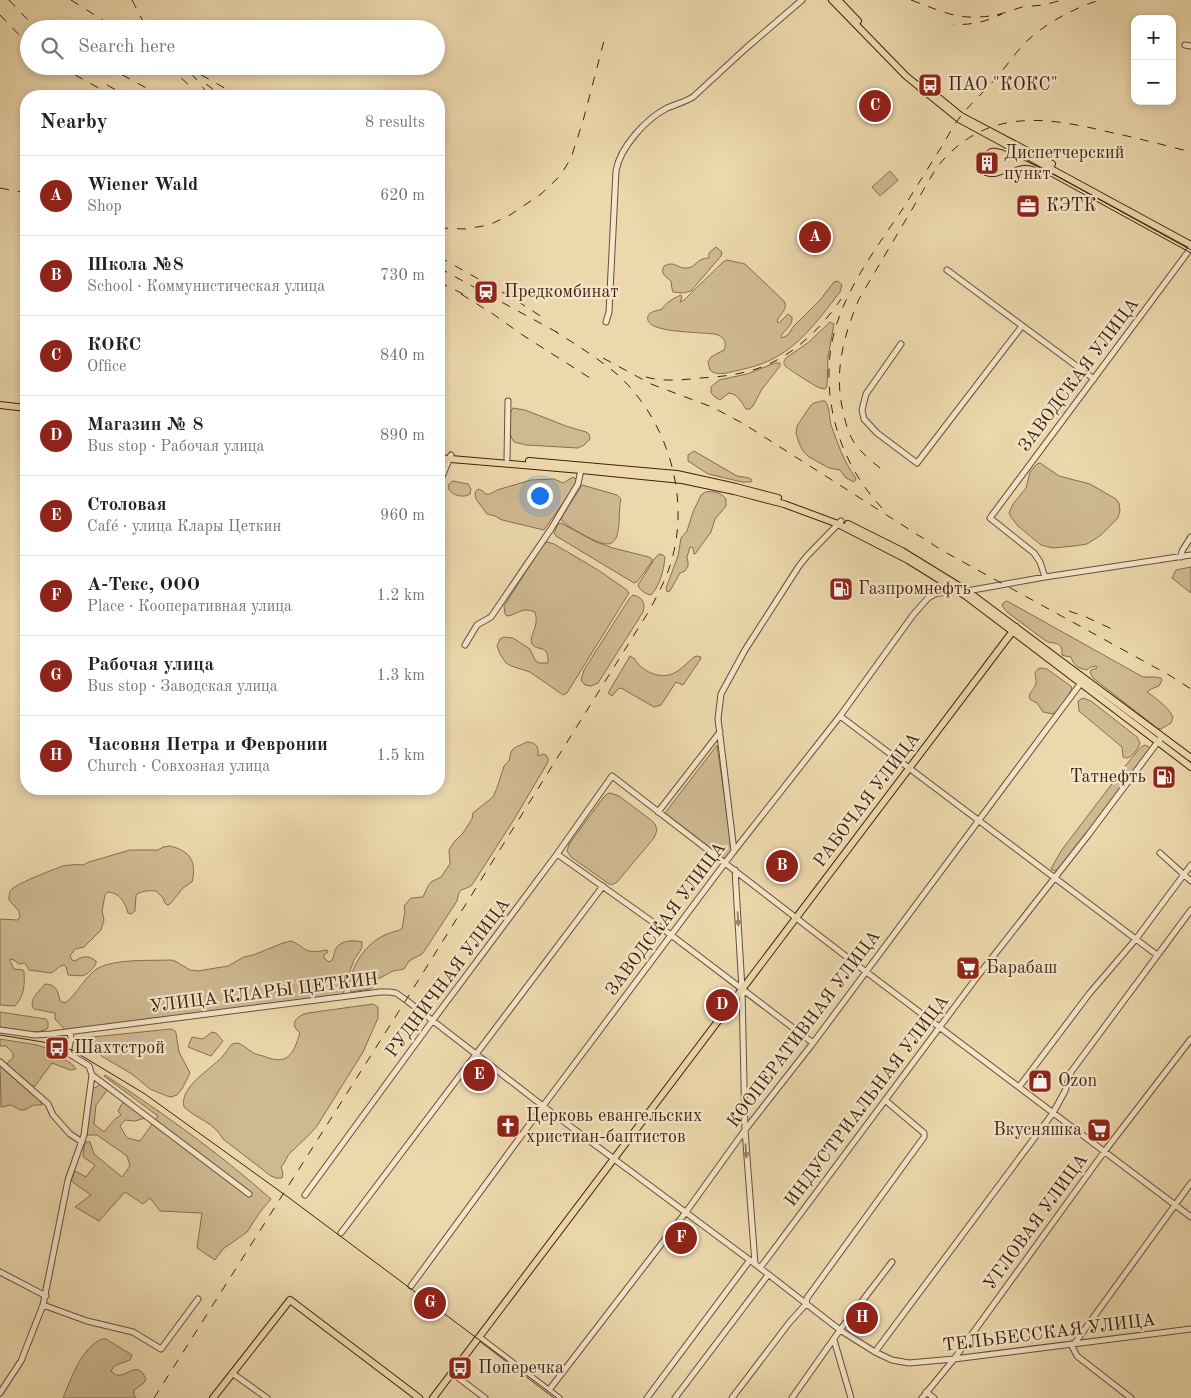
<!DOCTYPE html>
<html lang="en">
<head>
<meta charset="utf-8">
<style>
  :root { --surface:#fff; --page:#f2f2f2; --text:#222; --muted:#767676; --line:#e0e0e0; --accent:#8f2418 }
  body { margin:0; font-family:"Old Standard TT",serif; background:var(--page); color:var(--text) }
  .controls { position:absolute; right:15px; top:15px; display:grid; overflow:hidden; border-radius:10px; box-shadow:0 2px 8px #0003 }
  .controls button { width:45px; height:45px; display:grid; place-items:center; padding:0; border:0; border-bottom:1px solid var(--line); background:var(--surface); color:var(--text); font:25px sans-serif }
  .you { position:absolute; left:539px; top:495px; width:18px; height:18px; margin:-12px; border:4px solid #fff; border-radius:50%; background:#1a73e8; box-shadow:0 0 0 8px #1a73e833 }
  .badge { display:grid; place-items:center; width:32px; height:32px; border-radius:50%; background:var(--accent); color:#fff; font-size:16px; font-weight:700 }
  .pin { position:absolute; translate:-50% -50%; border:2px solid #fff; box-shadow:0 1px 5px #0006 }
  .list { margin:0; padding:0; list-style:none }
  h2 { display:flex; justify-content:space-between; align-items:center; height:65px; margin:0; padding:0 20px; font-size:21px }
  h2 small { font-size:16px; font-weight:400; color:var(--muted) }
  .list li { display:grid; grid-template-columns:32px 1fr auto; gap:15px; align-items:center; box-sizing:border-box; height:80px; padding:0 20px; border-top:1px solid var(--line) }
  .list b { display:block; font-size:19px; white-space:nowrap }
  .list p { margin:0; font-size:16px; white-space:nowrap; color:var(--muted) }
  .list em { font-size:16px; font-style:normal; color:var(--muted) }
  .icon { flex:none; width:28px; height:28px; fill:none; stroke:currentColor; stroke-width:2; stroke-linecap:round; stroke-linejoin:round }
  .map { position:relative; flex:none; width:1191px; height:1398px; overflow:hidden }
  .search { position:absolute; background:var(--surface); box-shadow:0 2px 8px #0003; left:20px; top:20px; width:425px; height:55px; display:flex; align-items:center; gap:12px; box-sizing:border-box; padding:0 18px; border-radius:28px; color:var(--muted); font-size:19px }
  .panel { position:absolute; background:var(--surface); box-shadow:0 2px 8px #0003; left:20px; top:90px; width:425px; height:705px; border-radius:20px }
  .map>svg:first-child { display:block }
  .green { fill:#cfb992; stroke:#886c52 }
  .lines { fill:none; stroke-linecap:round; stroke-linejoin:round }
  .minor-casing { stroke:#6b4d39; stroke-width:7 }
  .major-casing { stroke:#401f13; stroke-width:8 }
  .minor { stroke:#f3e6c9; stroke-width:5 }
  .major { stroke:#ecd8ac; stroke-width:6 }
  .tram { stroke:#401f13; stroke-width:1 }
  .rail { stroke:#401f13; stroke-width:1; stroke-dasharray:9 9; stroke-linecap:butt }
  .oneway { fill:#9a826e }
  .labels { text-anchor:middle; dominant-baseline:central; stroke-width:4.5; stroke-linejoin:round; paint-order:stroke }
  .poi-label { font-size:18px; fill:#401f13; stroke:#f3e6c9; text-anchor:start }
  .street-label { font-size:18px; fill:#401f13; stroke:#f3e6c9 }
</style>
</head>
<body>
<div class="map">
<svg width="1191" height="1398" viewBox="0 0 1191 1398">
  <rect width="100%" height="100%" fill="#ecd8ac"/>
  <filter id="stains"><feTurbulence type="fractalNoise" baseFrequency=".004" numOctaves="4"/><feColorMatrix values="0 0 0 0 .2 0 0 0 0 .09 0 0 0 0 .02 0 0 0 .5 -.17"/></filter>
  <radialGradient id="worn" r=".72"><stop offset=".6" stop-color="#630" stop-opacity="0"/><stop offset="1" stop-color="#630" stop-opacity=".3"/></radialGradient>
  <path class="green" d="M890 171 898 180 880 196 872 187Z
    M716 247 722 252 721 256 691 291 683 293 673 292 672 289 671 281C666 277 660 274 664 266 675 260 677 269 687 268 696 268 696 258 709 258V253Z
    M727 260 745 264 784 301C789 310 779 313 777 322L779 323 788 314 792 317C793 326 785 329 781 336L782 338 788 335 793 327 820 300 834 282 838 281 842 285 840 292C818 320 797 351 761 364 753 367 744 369 735 371 727 373 716 376 710 370L708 362 711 357 724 350C727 344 725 338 718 335 708 331 642 335 648 316 650 311 657 311 662 309 667 302 672 299 681 295L682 297 680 302 684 300 723 262Z
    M830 322 834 324 828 357 827 386 825 389 820 388C816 387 787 368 785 366 783 362 784 361 786 358L809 342Z
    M775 363H780V366L762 389 753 406 750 409H746C741 402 738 394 729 393L720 400 715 397 711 393V387L719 380 747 374Z
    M822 401H825C830 407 829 417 831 425 837 442 844 462 855 477L856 479 854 482 846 478 840 470 829 468 809 457 803 451 799 443 796 433 797 426 811 405 814 403Z
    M513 408 525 410 566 426 586 432 589 434 590 439 584 445 578 448 526 445 514 442C508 435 507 415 513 408Z
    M694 451 737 476 749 478 752 480 751 482H742L708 474 688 461V455Z
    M1040 463 1059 476 1090 484 1116 499 1119 503 1120 510 1118 518 1101 535 1087 544 1074 546 1053 548 1041 545 1018 526 1011 517 1009 513 1013 504 1026 488 1030 472 1037 464Z
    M573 477 576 479V484L544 530 502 520 495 516 487 514 476 499 475 492 478 489 483 491 485 494H490L497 490 531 480 554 479 563 483Z
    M453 481 468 484 471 489 470 494C460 501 439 489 453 481Z
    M582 485 617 495 621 499C618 511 621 526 616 538 614 542 611 544 607 544 597 544 568 527 561 520L563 515Z
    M705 492C713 491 721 492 726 499V506L715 519 711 532 695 554H694L693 548 690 547 687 557 688 562V566L685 571 680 573 670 591 667 592 666 588 678 556 681 538 687 531 693 512 701 495Z
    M561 523 596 542 613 548 649 557 652 559 651 563 637 582 634 583 556 536 554 533 558 524Z
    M547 542 554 544 598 570 627 590 629 593 567 693 563 695 530 672 511 666 506 663 500 654 497 646 500 639 504 637 513 638 530 649 535 660 539 663H548C549 643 537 652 532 644 528 637 540 626 535 612 521 606 518 615 507 616L505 614 504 606 543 545Z
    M659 554 663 555 665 557C664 569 660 586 651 595 646 594 639 590 638 585L655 558Z
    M1191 567V593L1172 578 1176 570Z
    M633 595C642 597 646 603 643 612L598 683 591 686 585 685 581 680 584 670 629 599Z
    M1007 601 1143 677H1155L1161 678 1162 680 1159 686 1151 689 1147 692C1155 697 1169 708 1173 717L1171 723 1161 729 1157 728 1093 678 1090 672 1091 670 1097 668 1096 666 1091 667 1087 670C1078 668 1074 666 1071 657L1065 656 1062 655C1063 640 1054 645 1046 641L1007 612 1002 606 1003 603Z
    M630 656 635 659C641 671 659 679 672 674 680 671 688 662 694 657L697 656 701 657 700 660 683 685 676 682 661 705 654 707 621 688 618 689 612 696 608 693Z
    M1040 668 1047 669 1072 687C1069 696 1061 709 1053 714L1043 712 1037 703 1031 700 1029 697C1030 692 1033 690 1035 686 1039 678 1030 673 1040 668Z
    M1083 698 1091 701 1137 737 1140 743C1138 749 1132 758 1126 758L1123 757 1122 747 1079 711 1078 701Z
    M527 742C536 742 539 747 538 756L543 754 546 755 548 759V762L513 821 472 885C468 889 462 888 459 892L457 901 425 950 422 954 409 961 404 969 393 971 374 981V986L370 989 351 992C348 985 350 980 352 973 358 956 370 941 387 934 392 932 398 931 402 929L405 911 404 906 411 898 423 897 428 886 431 882 441 877 450 864 449 850 454 842 463 833 472 819 473 813 493 797 497 788 504 766 509 761 511 752 514 748Z
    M717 745 732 850 725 859 665 813Z
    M1145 745 1149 747 1150 750 1138 766 1060 868 1055 871 1051 869 1052 867 1061 851 1130 760 1141 747Z
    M610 793 619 796 651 820 655 824 657 830 654 838 617 882C614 884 612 885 609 884L571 857 567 851 569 844 603 798 607 794Z
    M170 846C190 851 197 861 192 882L183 888 170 904 167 905 165 903 163 898 156 891C149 890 141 891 136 895L135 911 131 914 128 913C125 902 120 893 108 892L105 895 102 911 104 920 101 930 84 947 75 949 70 956 72 960 75 961C82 956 88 955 96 961V964C85 978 85 976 68 975L66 967 64 965C58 966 56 971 51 973L29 970 25 963 19 964 14 960 10 959V961L14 969 23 970 24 972C25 984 24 997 15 1006L0 1005V919L18 920 20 916 19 911 9 900C9 896 9 892 12 889 18 883 54 869 63 866 70 865 77 864 83 865L89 862 130 850H158L163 847Z
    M291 941C297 943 301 947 306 950 313 953 320 951 327 950L328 952 324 955V958L329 962 333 959C334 955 334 950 337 947 342 940 355 940 362 942 363 950 358 953 354 960 349 971 348 983 343 994L66 1031 55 1019V1013L34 1009C28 1000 38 993 43 986L45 984C56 984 58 991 60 1001L65 1003C77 994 83 980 94 971 109 958 150 961 171 960L175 961 190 970 198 971 228 966 244 957 253 955 283 943Z
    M373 1004 378 1007V1018L363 1052 317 1126C309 1136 299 1144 290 1153 286 1157 286 1162 281 1167L283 1173 282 1178H276L271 1176 223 1139C215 1123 197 1119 184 1107 179 1087 210 1070 222 1057 226 1053 228 1048 232 1044L238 1043C243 1045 247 1049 252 1052 255 1054 259 1055 263 1056 288 1066 293 1055 300 1033 299 1032 295 1028 295 1027 292 1019 302 1014 308 1013Z
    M0 1012 46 1019 48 1022V1028C37 1036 13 1029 0 1027Z
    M171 1029 175 1031 176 1033 179 1052 190 1073 182 1089 177 1095 171 1097 167 1096 150 1089 132 1074 103 1057 96 1051 84 1046 79 1041 81 1039 83 1038Z
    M212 1032 216 1033 223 1041 211 1056 188 1047 192 1037 203 1039Z
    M0 1039 37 1045 52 1050C57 1059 71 1060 76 1069L70 1070 52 1063 35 1086H31L7 1066 8 1062 13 1058V1053L6 1046H0Z
    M0 1065 38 1098 42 1104V1105H34L24 1110H21L11 1105 1 1107Z
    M105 1075C163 1113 219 1153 271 1199L260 1212 247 1232 223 1249 215 1260 197 1248 202 1213 160 1211 150 1198 143 1204 125 1192 99 1221 75 1207 91 1195 71 1181 75 1171 86 1177 95 1165 83 1157 84 1147 86 1142H90L94 1154 122 1177 130 1166 127 1156 97 1135H87L92 1086 95 1088 101 1083 108 1089 96 1105 94 1124 104 1132 115 1119 121 1115 118 1111 124 1100 148 1117 135 1121 125 1120 120 1126 127 1138 140 1141 158 1116 104 1076Z
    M102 1339H106L132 1355 130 1360 114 1366 111 1371C124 1386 135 1355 146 1379L144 1383 134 1390V1395L136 1398H63C71 1379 81 1348 102 1339Z"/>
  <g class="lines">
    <g class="minor-casing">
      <path id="minor" d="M1185 45 1191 46
        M947 270 1094 379
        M606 322 609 312 616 171C620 147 646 119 667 108 676 104 685 102 693 97L745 49 802 0
        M901 344 866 394 862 410 864 419 877 433 917 463 1022 326
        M507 459 508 401
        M439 484 451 455
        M1181 557 1182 551 1191 537
        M1045 577 1040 562 1034 553 990 518 1191 248
        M465 645 477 625 491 617 551 529 578 484 581 470
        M840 716 1157 955
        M658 812 720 732
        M734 851 718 719 721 694 745 650 799 566 807 556 841 521
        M1160 853 1191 881
        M557 854 671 935 813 1043
        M735 870 742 989 745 1130 755 1264
        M0 1030 35 1035 51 1034 380 992H389L396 993 406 1000 543 1106 755 1264 840 1330 875 1352 892 1360 909 1363 954 1359 1191 1329
        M70 1032 71 1038 68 1053 89 1066 92 1075 84 1135 68 1180 43 1305 87 1321 133 1332 161 1349 198 1299
        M0 1062 48 1104 53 1115 70 1134 82 1142
        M92 1075 249 1194
        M1019 1087 1089 994 1136 939 1191 865
        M305 1195 433 1020 557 854 612 776 865 971 1191 1217
        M341 1233 603 886
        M760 1268 977 977 1089 834 1160 739
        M0 1272 46 1296
        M411 1286 543 1106 734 851 840 716 913 615 928 598 935 594 945 592 967 591 1045 577 1191 555
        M840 1330 892 1262
        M479 1337 559 1398
        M834 1340 851 1398
        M1071 1344 1077 1356 1131 1398
        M1074 1344 1191 1183
        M875 1352 1053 1113 1065 1091 1071 1072 1191 910
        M232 1373 267 1398
        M452 1373 485 1398
        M549 1390 686 1212 745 1130 813 1043 1081 683
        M926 1392 934 1398
        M0 1393 21 1361 43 1305
        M647 1398 750 1260
        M675 1398 768 1275
        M732 1398 789 1323 806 1304 807 1298 924 1137V1133L885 1100
        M792 1398 840 1330
        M922 1398 954 1359 1104 1152 1191 1039"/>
    </g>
    <g class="major-casing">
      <path id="major" d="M832 0 906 76 959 119 1191 245
        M838 0 858 21
        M934 94 961 116 1052 164
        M0 405 26 408
        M439 458 581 470 682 480 734 491 784 504 838 524 908 560 966 596 1191 767
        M529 461 677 474 736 487 778 498
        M848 524 902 551 967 591 1191 758
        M213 1398 290 1300 419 1398
        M433 1398 1016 627"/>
    </g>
    <use href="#minor" class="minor"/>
    <use href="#major" class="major"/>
    <path class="tram" d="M1191 250 1055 175 1003 150 994 148 989 149 981 157 979 167 984 175C1004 183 1013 159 1034 167L1191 253
      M0 1035 43 1042 72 1050 145 1094 292 1200 557 1398"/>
    <path class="rail" d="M9 0 28 20
      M71 0 117 29
      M132 0 147 29
      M911 0C949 14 961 22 1002 14 982 23 975 24 953 25
      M0 15 29 45
      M997 15 1022 7 1043 5 1063 0
      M59 66 113 96
      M106 66 161 96
      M168 66 201 96
      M185 66 239 96
      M191 73 210 96
      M206 84 222 96
      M107 85 127 96
      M0 188 26 193
      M439 228 465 229 489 225 510 215 541 194 560 176 571 158 583 121 605 37
      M439 257 511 297 545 319
      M439 268 562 335
      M439 282 465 295
      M461 294 493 314 521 334 590 378
      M603 358 651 384 712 407 744 424 943 551 1169 675 1191 689
      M646 377C662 382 683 380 700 378 719 377 738 375 756 369 791 358 821 329 841 299
      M880 468C871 461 862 453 855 444 849 435 846 425 844 415 833 375 843 337 859 299L937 167C985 108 1043 116 1109 132 1137 138 1164 145 1191 152
      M882 508C843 467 824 410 830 355 836 299 876 249 906 204 918 184 930 165 942 146 948 136 953 126 960 117 971 103 985 91 996 78 1007 66 1016 51 1028 40 1048 22 1074 8 1100 0
      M1069 611 1086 617 1114 630
      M154 1398 406 1000 649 611C658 594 667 578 672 559 690 495 667 420 618 375 599 359 577 345 556 332"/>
  </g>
  <defs><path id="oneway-solid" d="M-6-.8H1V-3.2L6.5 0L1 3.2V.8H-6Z" transform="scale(1.25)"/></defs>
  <g class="oneway">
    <use href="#oneway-solid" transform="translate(738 919) rotate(87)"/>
    <use href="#oneway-solid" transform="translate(746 1151) rotate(86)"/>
  </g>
  <defs>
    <g id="bus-square" transform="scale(1.25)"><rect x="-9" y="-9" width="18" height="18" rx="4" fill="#8f2418" stroke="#f3e6c9"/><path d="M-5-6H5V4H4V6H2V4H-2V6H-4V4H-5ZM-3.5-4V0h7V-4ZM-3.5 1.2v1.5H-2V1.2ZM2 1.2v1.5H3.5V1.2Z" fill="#fff"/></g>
    <g id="building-square" transform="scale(1.25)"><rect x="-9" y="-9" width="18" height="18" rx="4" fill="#8f2418" stroke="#f3e6c9"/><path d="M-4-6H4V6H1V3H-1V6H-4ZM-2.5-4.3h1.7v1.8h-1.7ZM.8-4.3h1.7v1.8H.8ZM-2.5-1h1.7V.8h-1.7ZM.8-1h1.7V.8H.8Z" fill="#fff"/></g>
    <g id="office-square" transform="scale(1.25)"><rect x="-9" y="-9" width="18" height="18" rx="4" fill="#8f2418" stroke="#f3e6c9"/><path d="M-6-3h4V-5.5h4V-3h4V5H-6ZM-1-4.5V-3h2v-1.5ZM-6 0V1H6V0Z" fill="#fff"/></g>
    <g id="station-square" transform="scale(1.25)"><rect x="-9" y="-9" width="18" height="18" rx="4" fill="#8f2418" stroke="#f3e6c9"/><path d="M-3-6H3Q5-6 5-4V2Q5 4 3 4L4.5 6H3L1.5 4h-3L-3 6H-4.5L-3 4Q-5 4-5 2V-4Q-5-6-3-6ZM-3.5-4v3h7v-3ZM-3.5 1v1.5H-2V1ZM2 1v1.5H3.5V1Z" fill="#fff"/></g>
    <g id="fuel-square" transform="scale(1.25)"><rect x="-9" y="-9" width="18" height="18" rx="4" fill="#8f2418" stroke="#f3e6c9"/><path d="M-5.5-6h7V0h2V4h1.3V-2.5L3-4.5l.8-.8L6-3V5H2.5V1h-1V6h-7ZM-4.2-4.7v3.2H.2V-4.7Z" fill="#fff"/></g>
    <g id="supermarket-square" transform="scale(1.25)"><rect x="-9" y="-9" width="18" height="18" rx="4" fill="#8f2418" stroke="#f3e6c9"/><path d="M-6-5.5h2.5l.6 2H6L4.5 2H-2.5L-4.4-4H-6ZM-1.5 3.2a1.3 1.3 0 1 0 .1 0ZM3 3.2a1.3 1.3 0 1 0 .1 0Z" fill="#fff"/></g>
    <g id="shop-square" transform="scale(1.25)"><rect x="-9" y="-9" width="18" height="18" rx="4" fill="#8f2418" stroke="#f3e6c9"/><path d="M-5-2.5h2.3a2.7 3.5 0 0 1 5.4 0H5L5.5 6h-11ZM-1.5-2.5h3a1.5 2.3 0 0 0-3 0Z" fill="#fff"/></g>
    <g id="church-square" transform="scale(1.25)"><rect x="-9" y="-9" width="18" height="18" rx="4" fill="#8f2418" stroke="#f3e6c9"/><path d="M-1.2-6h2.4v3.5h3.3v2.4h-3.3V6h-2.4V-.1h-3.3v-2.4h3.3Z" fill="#fff"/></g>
  </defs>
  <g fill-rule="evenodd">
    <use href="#bus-square" x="930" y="85"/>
    <use href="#building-square" x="987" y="163"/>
    <use href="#office-square" x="1028" y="206"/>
    <use href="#station-square" x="486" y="292"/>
    <use href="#fuel-square" x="841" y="589"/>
    <use href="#fuel-square" x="1164" y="777"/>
    <use href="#supermarket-square" x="968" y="968"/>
    <use href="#bus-square" x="57" y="1048"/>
    <use href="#shop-square" x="1040" y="1081"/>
    <use href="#church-square" x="508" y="1126"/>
    <use href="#supermarket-square" x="1099" y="1130"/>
    <use href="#bus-square" x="460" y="1368"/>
  </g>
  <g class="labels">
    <g class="poi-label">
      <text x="948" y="85">ПАО "КОКС"</text>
      <text x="1004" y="153">Диспетчерский<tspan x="1004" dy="21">пункт</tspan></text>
      <text x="1046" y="206">КЭТК</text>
      <text x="504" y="292">Предкомбинат</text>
      <text x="858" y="589">Газпромнефть</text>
      <text x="1146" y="777" text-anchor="end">Татнефть</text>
      <text x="986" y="968">Барабаш</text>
      <text x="74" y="1048">Шахтстрой</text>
      <text x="1058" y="1081">Ozon</text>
      <text x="526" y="1116">Церковь евангельских<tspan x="526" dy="21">христиан-баптистов</tspan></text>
      <text x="1082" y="1130" text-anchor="end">Вкусняшка</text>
      <text x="478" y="1368">Поперечка</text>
    </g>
    <g class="street-label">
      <text transform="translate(1079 375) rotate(-53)">ЗАВОДСКАЯ УЛИЦА</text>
      <text transform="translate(867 800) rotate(-53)">РАБОЧАЯ УЛИЦА</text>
      <text transform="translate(666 919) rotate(-53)">ЗАВОДСКАЯ УЛИЦА</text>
      <text transform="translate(448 978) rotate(-53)">РУДНИЧНАЯ УЛИЦА</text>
      <text transform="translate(264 993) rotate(-7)">УЛИЦА КЛАРЫ ЦЕТКИН</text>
      <text transform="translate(804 1029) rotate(-53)">КООПЕРАТИВНАЯ УЛИЦА</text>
      <text transform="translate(867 1101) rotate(-53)">ИНДУСТРИАЛЬНАЯ УЛИЦА</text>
      <text transform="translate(1036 1222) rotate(-54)">УГЛОВАЯ УЛИЦА</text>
      <text transform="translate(1049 1333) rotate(-7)">ТЕЛЬБЕССКАЯ УЛИЦА</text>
    </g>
  </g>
  <rect width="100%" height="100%" filter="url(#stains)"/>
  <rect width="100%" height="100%" fill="url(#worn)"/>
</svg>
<div class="controls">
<button>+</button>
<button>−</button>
</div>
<div class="you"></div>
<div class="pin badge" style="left:815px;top:237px">A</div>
<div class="pin badge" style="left:782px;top:866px">B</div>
<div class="pin badge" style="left:875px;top:106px">C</div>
<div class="pin badge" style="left:722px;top:1005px">D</div>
<div class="pin badge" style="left:479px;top:1075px">E</div>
<div class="pin badge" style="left:681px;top:1238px">F</div>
<div class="pin badge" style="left:430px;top:1303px">G</div>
<div class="pin badge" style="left:862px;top:1318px">H</div>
<div class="search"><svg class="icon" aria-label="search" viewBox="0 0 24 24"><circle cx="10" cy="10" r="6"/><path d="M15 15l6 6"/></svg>Search here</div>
<section class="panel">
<h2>Nearby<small>8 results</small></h2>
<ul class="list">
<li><span class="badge">A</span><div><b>Wiener Wald</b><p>Shop</p></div><em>620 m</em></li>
<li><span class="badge">B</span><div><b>Школа №8</b><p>School · Коммунистическая улица</p></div><em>730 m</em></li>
<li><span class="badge">C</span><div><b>КОКС</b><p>Office</p></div><em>840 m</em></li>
<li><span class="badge">D</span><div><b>Магазин № 8</b><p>Bus stop · Рабочая улица</p></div><em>890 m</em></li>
<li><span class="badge">E</span><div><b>Столовая</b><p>Café · улица Клары Цеткин</p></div><em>960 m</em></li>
<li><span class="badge">F</span><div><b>А-Текс, ООО</b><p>Place · Кооперативная улица</p></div><em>1.2 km</em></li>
<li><span class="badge">G</span><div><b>Рабочая улица</b><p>Bus stop · Заводская улица</p></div><em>1.3 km</em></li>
<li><span class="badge">H</span><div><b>Часовня Петра и Февронии</b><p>Church · Совхозная улица</p></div><em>1.5 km</em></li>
</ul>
</section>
</div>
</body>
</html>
